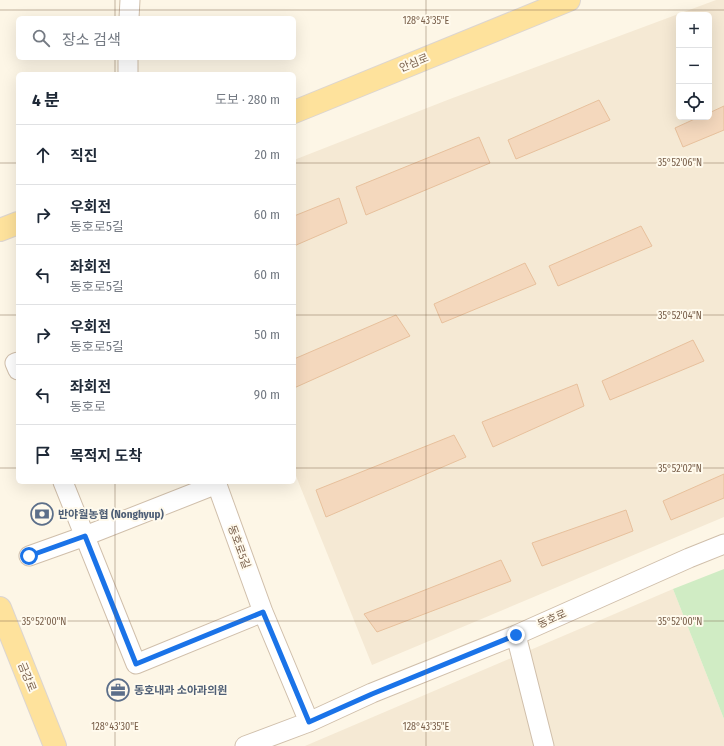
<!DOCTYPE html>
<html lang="ko">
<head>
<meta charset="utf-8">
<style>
  :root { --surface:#fff; --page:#f6f6f7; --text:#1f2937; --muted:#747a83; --line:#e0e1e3 }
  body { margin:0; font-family:"Fira Sans Condensed","Noto Sans KR",sans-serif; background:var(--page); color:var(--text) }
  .controls { position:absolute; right:12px; top:12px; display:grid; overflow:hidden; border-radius:6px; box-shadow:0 4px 16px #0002 }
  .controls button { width:36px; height:36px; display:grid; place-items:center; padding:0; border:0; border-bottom:1px solid var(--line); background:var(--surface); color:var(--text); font:20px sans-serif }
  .stop { position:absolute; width:12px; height:12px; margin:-9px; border:3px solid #1a73e8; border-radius:50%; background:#fff }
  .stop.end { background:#1a73e8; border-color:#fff; box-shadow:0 1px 4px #0008 }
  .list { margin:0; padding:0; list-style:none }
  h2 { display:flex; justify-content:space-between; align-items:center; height:52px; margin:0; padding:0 16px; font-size:17px }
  h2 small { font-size:13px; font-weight:400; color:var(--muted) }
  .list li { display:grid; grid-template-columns:26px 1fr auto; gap:12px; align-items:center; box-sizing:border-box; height:60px; padding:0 16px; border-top:1px solid var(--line) }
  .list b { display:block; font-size:15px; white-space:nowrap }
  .list p { margin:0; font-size:13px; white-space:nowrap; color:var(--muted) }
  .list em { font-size:13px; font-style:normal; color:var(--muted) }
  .icon { flex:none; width:22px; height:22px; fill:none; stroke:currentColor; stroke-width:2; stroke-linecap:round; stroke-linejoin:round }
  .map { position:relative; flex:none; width:724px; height:746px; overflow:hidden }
  .search { position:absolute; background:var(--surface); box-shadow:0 4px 16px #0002; left:16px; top:16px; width:280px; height:44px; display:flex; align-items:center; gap:10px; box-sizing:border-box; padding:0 14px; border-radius:6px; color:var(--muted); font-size:15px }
  .panel { position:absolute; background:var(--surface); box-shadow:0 4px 16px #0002; left:16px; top:72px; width:280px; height:412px; border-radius:6px }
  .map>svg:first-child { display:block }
  .residential { fill:#f5e9d4; fill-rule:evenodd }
  .green { fill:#d0ecc4 }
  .building { fill:#f4d8bd; stroke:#e7c09c }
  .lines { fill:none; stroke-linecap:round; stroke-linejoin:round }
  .minor-casing { stroke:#d0bfab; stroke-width:21 }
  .major-casing { stroke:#dcd5d0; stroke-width:24 }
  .minor { stroke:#fff; stroke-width:19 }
  .major { stroke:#fee29c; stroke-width:22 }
  .route { stroke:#1a73e8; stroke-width:5 }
  .ticks { fill:none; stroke:#785e49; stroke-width:1; stroke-opacity:0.45 }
  .labels { text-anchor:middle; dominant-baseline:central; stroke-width:4; stroke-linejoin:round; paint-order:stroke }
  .street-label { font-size:11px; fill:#785e49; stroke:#fffaed }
  .service-label { font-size:11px; font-weight:bold; fill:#4e5e75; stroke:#fffaed; text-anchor:start }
  .ticks-label { font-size:10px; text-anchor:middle; fill:#785e49; stroke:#fffaed; stroke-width:4; stroke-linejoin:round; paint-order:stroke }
</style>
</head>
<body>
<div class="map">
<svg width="724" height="746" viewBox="0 0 724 746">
  <rect width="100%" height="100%" fill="#fdf6e6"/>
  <path class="residential" d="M716 0H724V517L372 665 294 471V160L450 99ZM679 15H709V117H679Z
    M673 589 724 719V746H305Z"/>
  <path class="green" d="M724 569V719L673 589Z"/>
  <path class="building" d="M599 100 610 120 516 159 508 140Z
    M724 106V130L683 147 675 128 699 117H709V113Z
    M479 137 490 163 366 215 356 187Z
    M339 198 347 223 294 246V216Z
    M641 226 652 246 558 286 549 266Z
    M525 263 536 284 442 323 434 304Z
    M396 315 410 336 294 388V359Z
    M693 340 704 361 610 400 602 381Z
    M577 384 584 406 493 447 482 422Z
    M454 435 466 457 326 517 316 490Z
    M724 474V498L671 520 663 501Z
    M626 510 633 531 542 566 532 543Z
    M501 560 511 581 377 632 364 614Z"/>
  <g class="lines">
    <g class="minor-casing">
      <path id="minor" d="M129 18 130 0
        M128 74V58
        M18 362 15 363 18 370
        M63 482 136 664 263 612
        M216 482 263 612 309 722
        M29 556 85 536 217 484
        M516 635 544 746
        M245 746 309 722 372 693 516 635 689 558 724 544"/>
    </g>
    <g class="major-casing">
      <path id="major" d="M294 112 569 0
        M0 230 18 223
        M0 608 55 746"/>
    </g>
    <use href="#minor" class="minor"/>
    <use href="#major" class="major"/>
  </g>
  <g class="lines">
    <path class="route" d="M29 556 85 536 136 664 263 612 309 722 372 694 516 635"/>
  </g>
  <path class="ticks" d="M115 0V18M426 0V746M0 10H724M115 58V74M0 163H18M294 163H724M0 315H18M294 315H724M0 468H18M294 468H724M115 482V746M0 621H724"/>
  <defs>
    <g id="bank-ring" transform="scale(1.15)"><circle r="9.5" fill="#fffaed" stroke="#5c6f8a" stroke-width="1.5"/><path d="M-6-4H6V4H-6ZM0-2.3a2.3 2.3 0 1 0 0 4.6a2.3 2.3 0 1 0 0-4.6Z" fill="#5c6f8a"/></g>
    <g id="office-ring" transform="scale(1.15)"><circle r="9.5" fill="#fffaed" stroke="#5c6f8a" stroke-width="1.5"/><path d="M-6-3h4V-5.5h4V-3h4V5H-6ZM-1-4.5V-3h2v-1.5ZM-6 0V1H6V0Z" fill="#5c6f8a"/></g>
  </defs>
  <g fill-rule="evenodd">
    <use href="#bank-ring" x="42" y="514"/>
    <use href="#office-ring" x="118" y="690"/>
  </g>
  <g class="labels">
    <g class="street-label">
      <text transform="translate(414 63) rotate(-22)">안심로</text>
      <text transform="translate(239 547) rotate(70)">동호로5길</text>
      <text transform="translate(552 619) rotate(-24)">동호로</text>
      <text transform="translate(27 677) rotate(68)">금강로</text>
    </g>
    <g class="service-label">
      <text x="58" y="514">반야월농협 (Nonghyup)</text>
      <text x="134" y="690">동호내과 소아과의원</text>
    </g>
  </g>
  <g class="ticks-label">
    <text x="426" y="24">128°43'35"E</text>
    <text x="680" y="166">35°52'06"N</text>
    <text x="680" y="319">35°52'04"N</text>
    <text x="680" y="472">35°52'02"N</text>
    <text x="44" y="625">35°52'00"N</text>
    <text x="680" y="625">35°52'00"N</text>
    <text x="115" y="730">128°43'30"E</text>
    <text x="426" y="730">128°43'35"E</text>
  </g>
</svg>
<div class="controls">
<button>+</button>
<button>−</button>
<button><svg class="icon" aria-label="locate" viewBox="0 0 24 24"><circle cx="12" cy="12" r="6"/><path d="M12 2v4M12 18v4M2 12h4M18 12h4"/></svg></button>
</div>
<div class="stop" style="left:29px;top:556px"></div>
<div class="stop end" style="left:516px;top:635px"></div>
<div class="search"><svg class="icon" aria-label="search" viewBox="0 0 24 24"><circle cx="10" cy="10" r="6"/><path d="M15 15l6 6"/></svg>장소 검색</div>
<section class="panel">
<h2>4 분<small>도보 · 280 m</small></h2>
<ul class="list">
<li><svg class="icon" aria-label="ahead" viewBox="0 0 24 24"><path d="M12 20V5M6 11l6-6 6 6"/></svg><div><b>직진</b></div><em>20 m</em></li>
<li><svg class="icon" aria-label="right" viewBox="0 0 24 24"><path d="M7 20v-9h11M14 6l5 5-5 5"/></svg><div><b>우회전</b><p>동호로5길</p></div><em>60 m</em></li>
<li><svg class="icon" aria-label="left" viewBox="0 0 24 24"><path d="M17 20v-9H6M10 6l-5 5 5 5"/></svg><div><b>좌회전</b><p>동호로5길</p></div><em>60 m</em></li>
<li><svg class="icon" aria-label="right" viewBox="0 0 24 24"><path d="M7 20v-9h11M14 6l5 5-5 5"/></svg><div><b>우회전</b><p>동호로5길</p></div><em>50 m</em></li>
<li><svg class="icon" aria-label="left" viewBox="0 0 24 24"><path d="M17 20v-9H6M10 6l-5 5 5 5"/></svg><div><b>좌회전</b><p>동호로</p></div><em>90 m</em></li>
<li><svg class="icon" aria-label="arrive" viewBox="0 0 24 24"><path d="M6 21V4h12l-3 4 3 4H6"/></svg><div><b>목적지 도착</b></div></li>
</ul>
</section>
</div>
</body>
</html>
